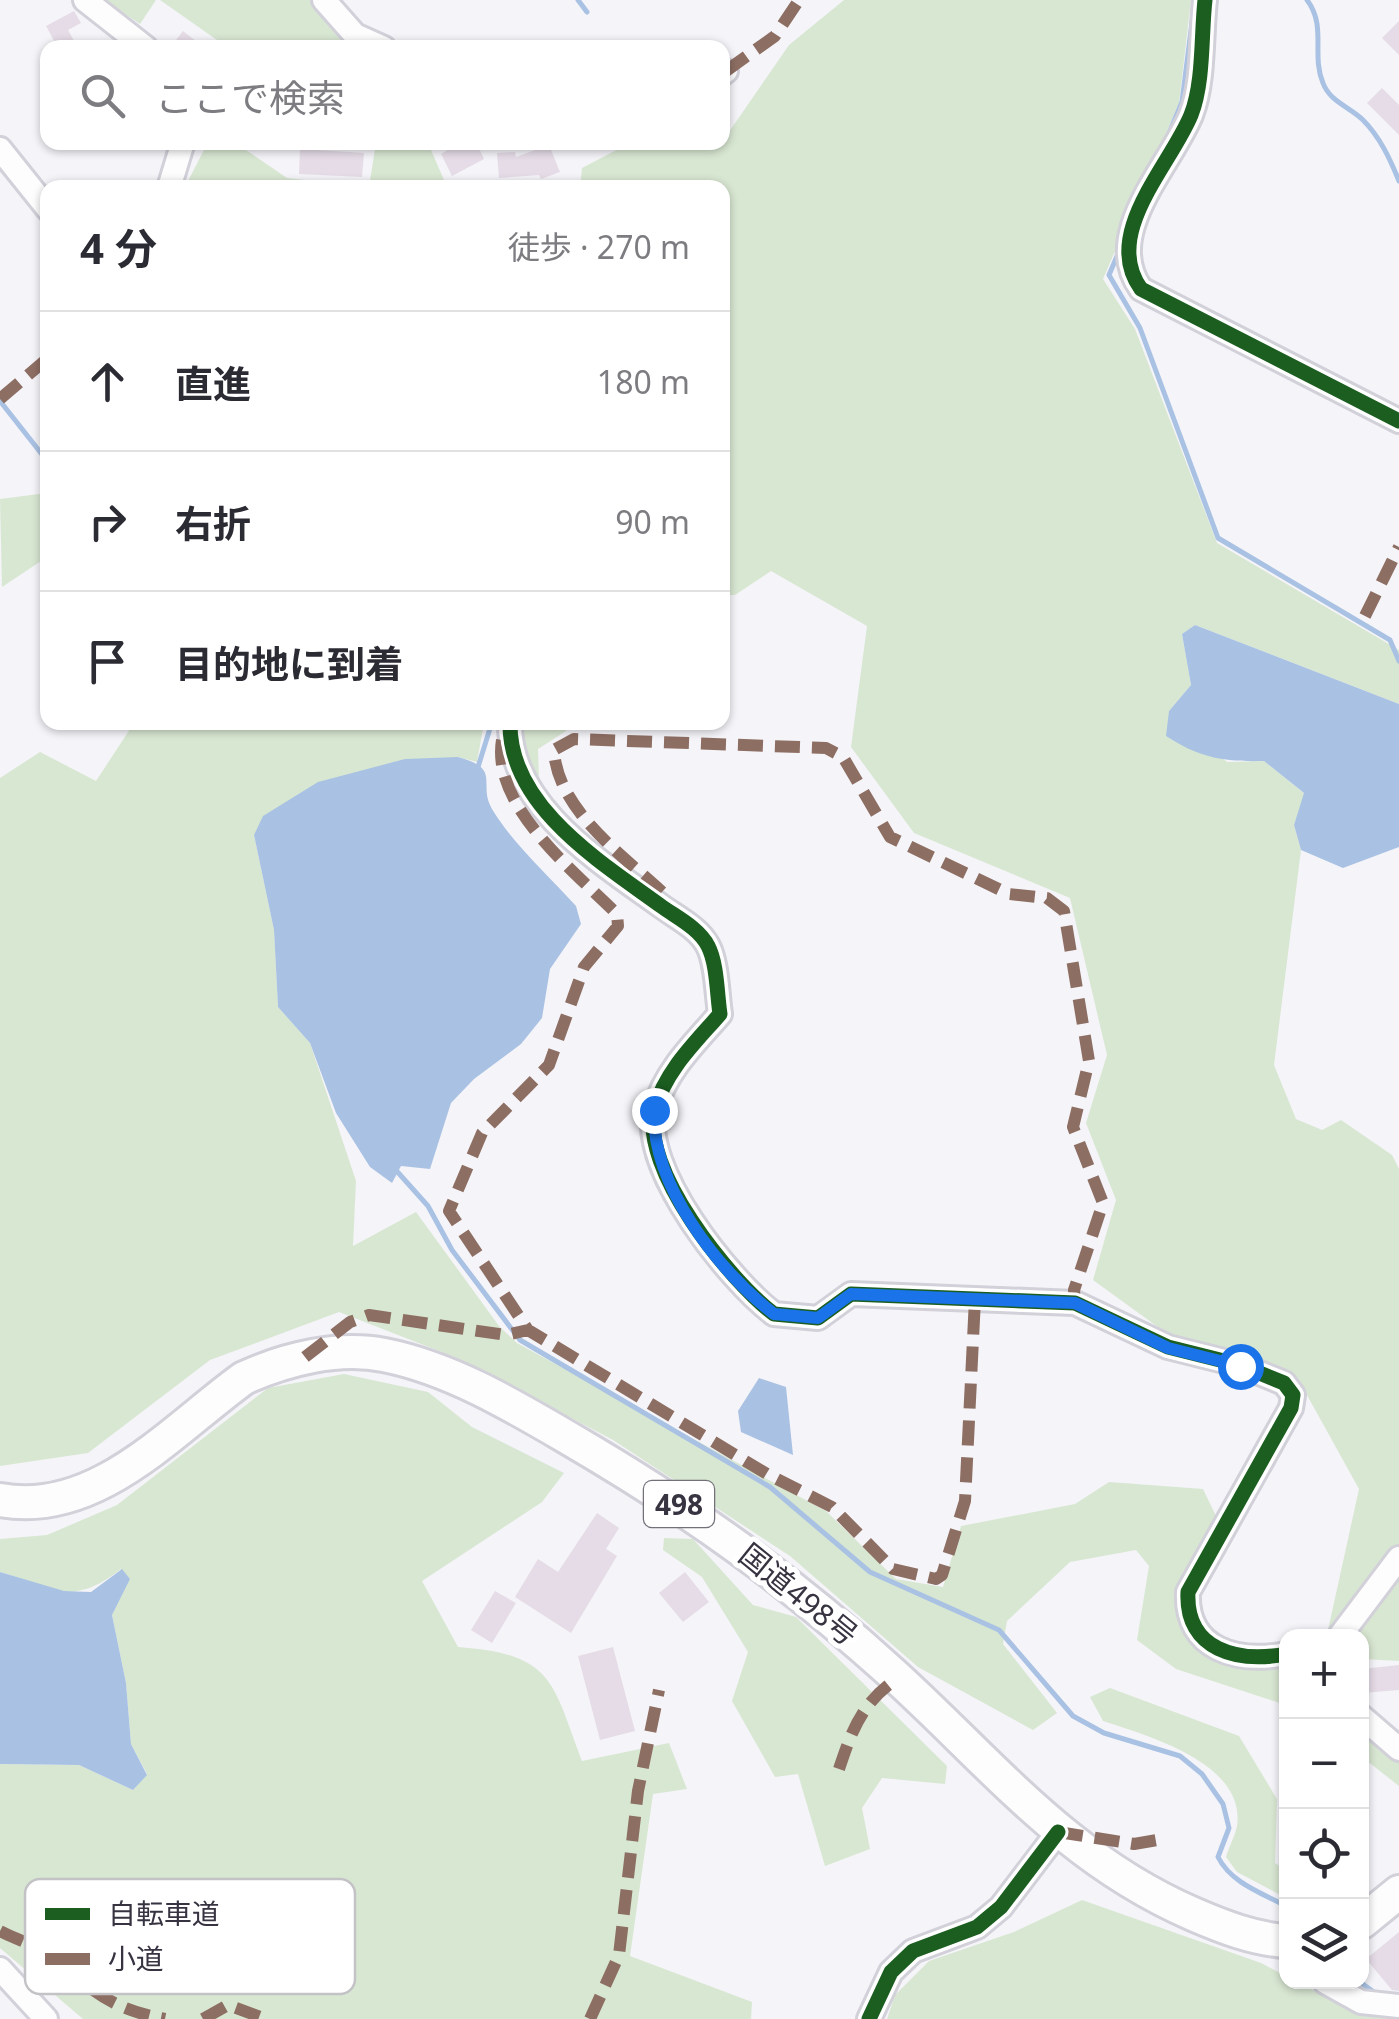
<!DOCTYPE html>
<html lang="ja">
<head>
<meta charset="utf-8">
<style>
  :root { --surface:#fff; --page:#f7f7f7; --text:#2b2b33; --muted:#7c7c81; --line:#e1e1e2 }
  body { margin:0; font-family:"Noto Sans","Noto Sans JP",sans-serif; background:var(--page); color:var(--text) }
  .controls { position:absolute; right:30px; bottom:30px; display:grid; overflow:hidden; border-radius:20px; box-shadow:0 2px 8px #0004 }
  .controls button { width:90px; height:90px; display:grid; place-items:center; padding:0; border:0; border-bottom:2px solid var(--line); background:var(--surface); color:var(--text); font:50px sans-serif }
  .stop { position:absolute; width:30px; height:30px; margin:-22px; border:8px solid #1a73e8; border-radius:50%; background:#fff }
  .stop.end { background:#1a73e8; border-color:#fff; box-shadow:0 2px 10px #0008 }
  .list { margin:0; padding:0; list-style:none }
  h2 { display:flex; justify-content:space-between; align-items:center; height:130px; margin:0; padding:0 40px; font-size:42px }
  h2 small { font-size:32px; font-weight:400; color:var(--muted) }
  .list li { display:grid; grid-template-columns:65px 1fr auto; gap:30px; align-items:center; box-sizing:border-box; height:140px; padding:0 40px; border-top:2px solid var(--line) }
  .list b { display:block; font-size:38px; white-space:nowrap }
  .list em { font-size:32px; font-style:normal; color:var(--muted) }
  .icon { flex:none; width:55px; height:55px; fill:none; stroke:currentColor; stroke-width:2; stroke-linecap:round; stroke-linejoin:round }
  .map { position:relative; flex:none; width:1399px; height:2019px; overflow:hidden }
  .search { position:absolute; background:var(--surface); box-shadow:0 2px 8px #0004; left:40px; top:40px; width:690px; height:110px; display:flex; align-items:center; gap:25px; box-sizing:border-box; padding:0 35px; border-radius:20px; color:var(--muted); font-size:38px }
  .panel { position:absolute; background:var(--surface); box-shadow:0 2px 8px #0004; left:40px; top:180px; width:690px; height:550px; border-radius:20px }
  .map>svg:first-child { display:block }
  .green { fill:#d8e7d2 }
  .water { fill:#a9c2e3 }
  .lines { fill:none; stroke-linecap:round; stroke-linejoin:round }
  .stream { stroke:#a9c2e3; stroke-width:5 }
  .building { fill:#e5dce7 }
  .minor-casing { stroke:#d2d0d9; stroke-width:28 }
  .highway-casing { stroke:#d2d0d9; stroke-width:38 }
  .minor { stroke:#fefdfe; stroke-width:22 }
  .highway { stroke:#fefdfe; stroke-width:32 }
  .quiet { stroke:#8d6e63; stroke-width:12; stroke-dasharray:25 12; stroke-linecap:butt }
  .cycleway-casing { stroke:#fff; stroke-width:21 }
  .cycleway { stroke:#1b5e20; stroke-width:15 }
  .route { stroke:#1a73e8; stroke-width:12 }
  .labels { text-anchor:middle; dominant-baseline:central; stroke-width:10; stroke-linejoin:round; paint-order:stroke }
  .shield { fill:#fff; stroke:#73707a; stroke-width:2.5 }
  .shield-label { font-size:28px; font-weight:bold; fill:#373341 }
  .street-label { font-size:30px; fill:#373341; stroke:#fff }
  .key { fill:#fff; stroke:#c3c2c6; stroke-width:2.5 }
  .key-label { font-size:28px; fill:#373341 }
</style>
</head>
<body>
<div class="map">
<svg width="1399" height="2019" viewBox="0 0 1399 2019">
  <rect width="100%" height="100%" fill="#f5f4f9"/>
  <path class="green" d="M104 0H156L140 24Z
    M160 0H313L351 39 354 47H227Z
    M844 0H1191L1179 103 1103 279 1135 329 1217 543 1399 650V704L1195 625 1182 634 1191 685 1169 711 1227 762 1264 761 1305 794 1294 825 1301 850 1274 1065 1296 1119 1322 1130 1341 1120 1392 1155 1399 1169V1661L1362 1659V1636H1334L1328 1630 1359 1489 1297 1377 1173 1338 1093 1280 1116 1200 1086 1123 1107 1055 1070 898 914 833 851 747 867 626 771 571 735 595H723L722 188H580L582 168 630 143 722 142 789 45Z
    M376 143H428L447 187H185L206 146 246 150 287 178 369 187Z
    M39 494 47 499V557L2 587 0 499Z
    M134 723H484L477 762 458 757 254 835 274 930 278 1007 310 1043 356 1181 353 1246 416 1212 499 1326 517 1343 826 1511 896 1579 943 1587 961 1526 1075 1504 1109 1482 1203 1489 1217 1518 1178 1592 1183 1626 1229 1667 1286 1665V1705L1176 1669 1137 1640 1149 1566 1136 1550 1070 1562 1007 1621 1003 1644 1057 1713 1033 1730 918 1667 790 1556 613 1440 457 1358 339 1312 210 1360 88 1453 0 1466V778L40 752 96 781Z
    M499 723H571L566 731 538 749 539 780 499 730Z
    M344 1374 428 1392 472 1427 564 1473 542 1502 422 1581 458 1647C553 1654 552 1681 582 1761L669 1743 687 1789 653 1794 630 1956 752 2002 751 2019H83L0 1948V1764L79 1765 133 1790 147 1774 131 1744 126 1683 112 1615 121 1569C72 1607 56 1589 0 1572V1539L47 1535 117 1505 268 1388Z
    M664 1538 693 1539 753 1605 796 1617 947 1766 945 1784 882 1778 862 1808 870 1849 825 1866 798 1774 775 1777 732 1701 748 1652 702 1577 663 1550Z
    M1110 1688 1239 1736 1277 1799 1275 1863 1286 1870V1898L1237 1872 1226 1857C1229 1847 1235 1836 1237 1826 1246 1763 1148 1736 1103 1721L1090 1697Z
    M1362 1724 1399 1759V1786L1362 1757Z
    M1082 1900 1261 1963 1286 1976V1982H1297L1363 2016 1399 2019H887L895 1995 929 1961 1014 1932Z"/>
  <path class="water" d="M1195 625 1399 704V847L1343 868 1301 850 1294 825 1304 793 1264 761C1224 762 1200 758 1166 736L1169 711 1191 685 1182 634Z
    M458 757C503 769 477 783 492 809 513 844 549 876 576 906L581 924 550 969 542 1018 521 1044 474 1079 451 1103 430 1169 401 1166 392 1183 370 1167 336 1113 310 1043 278 1007 274 930 254 835 263 816 318 782 405 759Z
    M759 1378 786 1387 793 1455 741 1432 738 1411Z
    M122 1569 130 1579 112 1615 126 1683 131 1744 147 1775 133 1790 79 1765 0 1764V1572L64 1591 91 1592Z"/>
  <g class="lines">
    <path class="stream" d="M578 0 587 12
      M1307 0C1327 26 1311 55 1323 83 1330 102 1350 107 1363 120 1380 137 1390 159 1399 181
      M1167 138 1182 102 1192 22
      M1120 249 1109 275 1140 328 1218 538 1390 640 1399 661
      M0 401 48 462
      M478 767 492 722
      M394 1168 428 1206 452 1250 520 1340 770 1487 870 1572 999 1630 1073 1716 1104 1733 1180 1756 1202 1774 1223 1804 1229 1828 1218 1857C1231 1883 1262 1893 1286 1906
      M1360 1982 1378 1995"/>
  </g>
  <path class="building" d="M74 11 81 23 68 30 78 48H58L46 26Z
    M1399 21V55L1382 38Z
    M183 31 205 48H170Z
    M1382 88 1399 105V135L1367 103Z
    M461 142H476L484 159 452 176 441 154Z
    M549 145 560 172 541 179 539 175 499 178 497 153 515 152 516 157Z
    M300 149 364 153 362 177 299 174Z
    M597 1513 619 1528 606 1549 617 1556 571 1633 515 1597 538 1559 558 1572Z
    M685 1572 709 1602 683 1622 659 1593Z
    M495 1591 516 1603 492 1643 471 1630Z
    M613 1647 635 1731 600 1740 578 1656Z
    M1399 1665V1690L1362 1693V1669Z
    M1399 1932V1991L1392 1990 1366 1959Z"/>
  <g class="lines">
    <g class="minor-casing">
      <path id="minor" d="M85 0 146 48
        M324 0 355 35 384 48
        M1205 0C1201 35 1204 82 1191 115 1170 166 1101 234 1141 289L1399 421
        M722 74 726 71
        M0 149 48 209
        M169 188 183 142
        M510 722C508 806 602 863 661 906 676 917 699 928 708 946 717 963 717 994 720 1014 695 1043 666 1070 655 1108 638 1167 730 1281 774 1314L818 1318 851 1294 1075 1303 1168 1347 1240 1365 1284 1383 1293 1395 1291 1408 1188 1592C1185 1651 1239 1663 1286 1654
        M1340 1636 1399 1558
        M1362 1717 1399 1749
        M0 1969 46 2019
        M1325 1982 1361 2002 1399 2006
        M869 2019 891 1972 913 1951 977 1927 1001 1907 1058 1832"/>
    </g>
    <g class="highway-casing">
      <path id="highway" d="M0 1500C96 1518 172 1430 244 1378 286 1359 338 1346 384 1355 450 1368 512 1405 570 1439 693 1511 787 1578 893 1674 992 1764 1066 1859 1193 1914 1223 1927 1254 1939 1286 1941
        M1362 1922 1399 1892"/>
    </g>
    <use href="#minor" class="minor"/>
    <use href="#highway" class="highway"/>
    <path class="quiet" d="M726 71 775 36 799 0
      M0 399 48 358
      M1365 616 1399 547
      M502 740C491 806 574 871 617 914L618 926 584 967 549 1065 482 1133 449 1211 528 1330 767 1474 832 1507 893 1569 936 1579 942 1575 965 1501 975 1299
      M662 892C621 854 557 809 554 750L574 739 826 748 843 757 890 837 1009 894 1047 898 1064 911 1089 1061 1073 1127 1103 1203 1074 1290 1075 1303
      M305 1357 350 1322 369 1315 506 1335 528 1330
      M839 1769C852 1730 862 1702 898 1678
      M1058 1832 1134 1844 1157 1840
      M0 1931C16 1939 35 1945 49 1956 94 1989 106 2008 165 2019
      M203 2019 228 2005 266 2019
      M590 2019 619 1955 638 1791 659 1690"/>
    <g class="cycleway-casing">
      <path id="cycleway" d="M1205 0C1201 35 1204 82 1191 115 1170 166 1101 234 1141 289L1399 421
        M510 722C508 806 602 863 661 906 676 917 699 928 708 946 717 963 717 994 720 1014 695 1043 666 1070 655 1108 638 1167 730 1281 774 1314L818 1318 851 1294 1075 1303 1168 1347 1240 1365 1284 1383 1293 1395 1291 1408 1188 1592C1185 1651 1239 1663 1286 1654
        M869 2019 891 1972 913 1951 977 1927 1001 1907 1058 1832"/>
    </g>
    <use href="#cycleway" class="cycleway"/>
  </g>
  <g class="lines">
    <path class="route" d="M654 1110C651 1184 718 1271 774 1314L818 1318 851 1294 1075 1303 1168 1348 1240 1366"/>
  </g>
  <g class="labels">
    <rect class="shield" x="644" y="1481" width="70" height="46" rx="8"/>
    <g class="shield-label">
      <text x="679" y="1504">498</text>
    </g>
    <g class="street-label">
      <text transform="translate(799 1594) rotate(39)">国道498号</text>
    </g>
  </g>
  <rect x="25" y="1879" width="330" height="115" rx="15" class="key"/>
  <rect x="45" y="1908" width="45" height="12" fill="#1b5e20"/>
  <rect x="45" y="1953" width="45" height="12" fill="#8d6e63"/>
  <g class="key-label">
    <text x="108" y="1924">自転車道</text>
    <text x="108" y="1969">小道</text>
  </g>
</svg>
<div class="controls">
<button>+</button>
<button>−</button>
<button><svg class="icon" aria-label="locate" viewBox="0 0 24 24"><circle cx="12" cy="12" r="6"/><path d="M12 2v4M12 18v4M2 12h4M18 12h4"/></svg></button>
<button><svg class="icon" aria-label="layers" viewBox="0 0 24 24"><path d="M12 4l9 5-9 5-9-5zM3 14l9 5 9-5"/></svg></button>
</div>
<div class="stop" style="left:1240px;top:1366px"></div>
<div class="stop end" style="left:654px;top:1110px"></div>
<div class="search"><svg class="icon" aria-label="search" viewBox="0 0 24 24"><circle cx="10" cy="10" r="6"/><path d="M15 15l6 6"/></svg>ここで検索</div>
<section class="panel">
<h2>4 分<small>徒歩 · 270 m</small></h2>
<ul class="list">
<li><svg class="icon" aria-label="ahead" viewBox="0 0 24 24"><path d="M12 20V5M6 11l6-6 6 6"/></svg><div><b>直進</b></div><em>180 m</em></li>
<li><svg class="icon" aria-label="right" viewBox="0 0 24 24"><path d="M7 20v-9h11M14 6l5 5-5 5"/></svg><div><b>右折</b></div><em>90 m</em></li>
<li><svg class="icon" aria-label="arrive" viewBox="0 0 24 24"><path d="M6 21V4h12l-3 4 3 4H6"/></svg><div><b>目的地に到着</b></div></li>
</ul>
</section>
</div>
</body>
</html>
